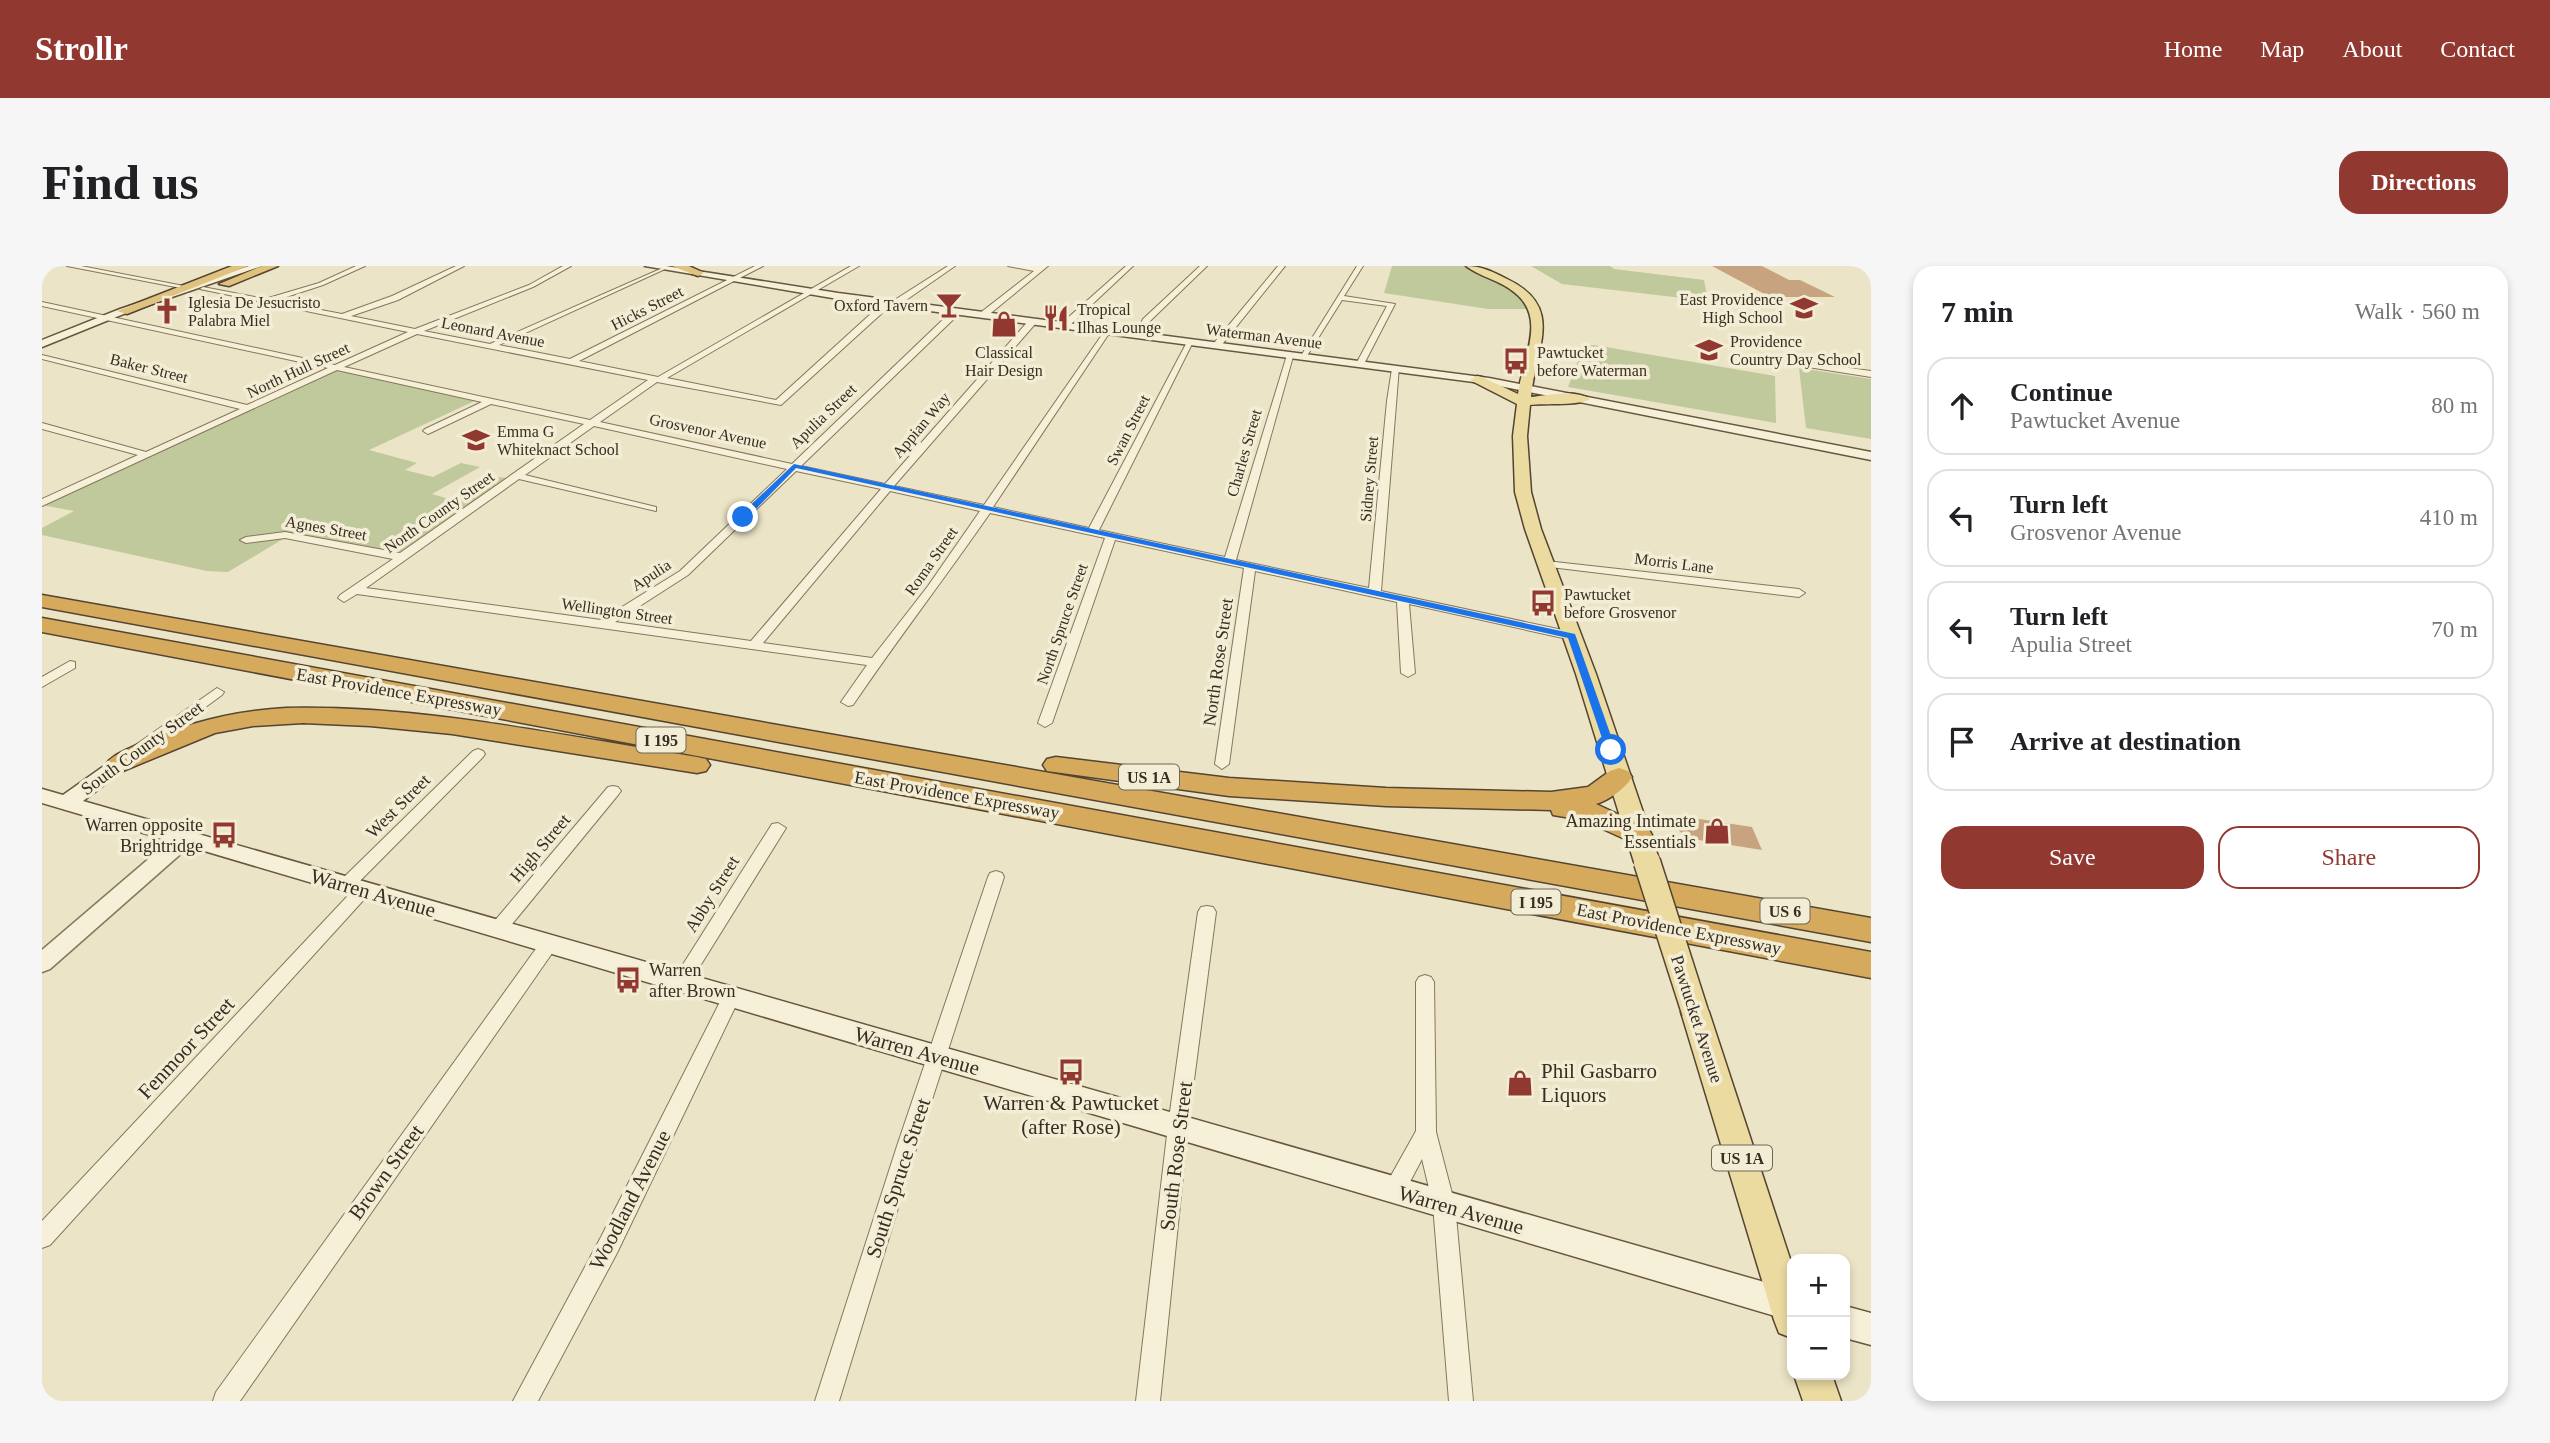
<!DOCTYPE html>
<html lang="en">
<head>
<meta charset="utf-8">
<style>
  :root { --surface:#fff; --page:#f6f6f6; --text:#202124; --muted:#757577; --line:#e0e0e0; --accent:#913931 }
  body { margin:0; font-family:"Times New Roman",serif; background:var(--page); color:var(--text) }
  .controls { position:absolute; right:21px; bottom:21px; display:grid; overflow:hidden; border-radius:14px; box-shadow:0 4px 10px #0003 }
  .controls button { width:63px; height:63px; display:grid; place-items:center; padding:0; border:0; border-bottom:2px solid var(--line); background:var(--surface); color:var(--text); font:35px sans-serif }
  .stop { position:absolute; width:21px; height:21px; margin:-16px; border:5px solid #1a73e8; border-radius:50%; background:#fff }
  .stop.end { background:#1a73e8; border-color:#fff; box-shadow:0 2px 7px #0008 }
  .list { margin:0; padding:0; list-style:none }
  h2 { display:flex; justify-content:space-between; align-items:center; height:91px; margin:0; padding:0 28px; font-size:30px }
  h2 small { font-size:23px; font-weight:400; color:var(--muted) }
  .list li { display:grid; grid-template-columns:46px 1fr auto; gap:21px; align-items:center; box-sizing:border-box; height:98px; margin:0 14px 14px; padding:0 14px; border:2px solid var(--line); border-radius:21px }
  .list b { display:block; font-size:26px; white-space:nowrap }
  .list p { margin:0; font-size:23px; white-space:nowrap; color:var(--muted) }
  .list em { font-size:23px; font-style:normal; color:var(--muted) }
  .actions { display:flex; gap:14px; padding:21px 28px }
  .actions a { flex:1; padding:16px 0; border:2px solid var(--accent); border-radius:21px; text-align:center; font-size:24px; color:var(--accent) }
  .actions .main { background:var(--accent); color:#fff }
  .icon { flex:none; width:38px; height:38px; fill:none; stroke:currentColor; stroke-width:2; stroke-linecap:round; stroke-linejoin:round }
  .map { position:relative; flex:none; width:1829px; height:1135px; overflow:hidden; border-radius:21px }
  header { display:flex; align-items:center; gap:42px; box-sizing:border-box; height:98px; padding:0 35px; background:var(--accent); color:#fff }
  header strong { font-size:33px }
  nav { display:flex; gap:38px; margin-inline-start:auto; font-size:24px }
  .intro { display:flex; align-items:center; justify-content:space-between; box-sizing:border-box; height:168px; padding:0 42px }
  h1 { margin:0; font-size:49px }
  .button { padding:18px 32px; border-radius:21px; background:var(--accent); color:#fff; font-size:24px; font-weight:700 }
  main { display:flex; gap:42px; padding:0 42px }
  aside { flex:1; background:var(--surface); border-radius:21px; box-shadow:0 4px 10px #0003 }
  .map>svg:first-child { display:block }
  .green { fill:#c0c99b }
  .building { fill:#c7a37f }
  .lines { fill:none; stroke-linecap:round; stroke-linejoin:round }
  .minor-casing { stroke:#86765d; stroke-width:2 }
  .tertiary-casing { stroke:#86765d; stroke-width:3 }
  .secondary-casing { stroke:#685740; stroke-width:3 }
  .primary-casing { stroke:#544431; stroke-width:3 }
  .trunk-casing { stroke:#544431; stroke-width:3 }
  .motorway-casing { stroke:#544431; stroke-width:3 }
  .minor { fill:#f7f0d9; fill-rule:evenodd }
  .tertiary { fill:#f7f0d9; fill-rule:evenodd }
  .secondary { fill:#f7f0d9; fill-rule:evenodd }
  .primary { fill:#ecdba1; fill-rule:evenodd }
  .trunk { fill:#e0c27f; fill-rule:evenodd }
  .motorway { fill:#d5aa5d; fill-rule:evenodd }
  .primary-bridge-casing { stroke:#544431; stroke-width:29; stroke-linecap:butt }
  .primary-bridge { stroke:#ecdba1; stroke-width:26 }
  .route { fill:#1a73e8 }
  .labels { text-anchor:middle; dominant-baseline:central; stroke-width:7; stroke-linejoin:round; paint-order:stroke }
  .far-poi-label { font-size:16px; fill:#372d20; stroke:#f3edd5; text-anchor:start }
  .far-street-label { font-size:16px; fill:#372d20; stroke:#f3edd5 }
  .shield { fill:#f3edd5; stroke:#6f6756; stroke-width:2 }
  .shield-label { font-size:16px; font-weight:bold; fill:#372d20 }
  .street-label { font-size:18px; fill:#372d20; stroke:#f3edd5 }
  .poi-label { font-size:18px; fill:#372d20; stroke:#f3edd5; text-anchor:end }
  .near-street-label { font-size:21px; fill:#372d20; stroke:#f3edd5 }
  .near-poi-label { font-size:21px; fill:#372d20; stroke:#f3edd5; text-anchor:start }
</style>
</head>
<body>
<header>
<strong>Strollr</strong>
<nav><a>Home</a><a>Map</a><a>About</a><a>Contact</a></nav>
</header>
<div class="intro"><h1>Find us</h1><a class="button">Directions</a></div>
<main>
<div class="map">
<svg width="1829" height="1135" viewBox="0 0 1829 1135">
  <rect width="100%" height="100%" fill="#ebe4c6"/>
  <path class="green" d="M1350 0H1430L1471 19 1494 43H1446L1342 27Z
    M1489 0H1568L1572 3 1662 14 1666 35 1520 18Z
    M1552 79 1733 110 1734 157 1526 121 1539 87 1538 81Z
    M295 101 439 132 327 184 375 197 363 204 391 211 419 197 438 201 390 228 414 235 456 211 471 213 358 292 246 270 186 306 165 305 0 269V262L32 245 0 239Z
    M1757 102 1829 113V173L1764 162Z"/>
  <path class="building" d="M1670 0H1720L1747 14H1758L1793 31H1728Z
    M1638 550 1710 561 1720 584 1644 572 1632 559Z"/>
  <g class="lines">
    <g class="minor-casing">
      <path id="minor" d="M25 0H39L147 21 144 23Z
        M314 0H323L281 19 232 35 300 48 350 30 414 0H422L356 34 309 50 373 63 487 19 521 0H529L491 21 382 65 448 78 623 1V3L457 79 528 93 713 0H721L537 95 616 111 809 0H817L625 112 734 134 844 34H850V38L739 139 615 116 558 156 750 198 912 43H918V47L759 200 843 218 988 53H994V57L852 220 942 239 1064 63H1070L951 241 1047 262 1145 76 1152 74 1057 264 1183 291 1245 89 1252 87 1194 294 1327 322 1345 135 1350 103 1357 101 1339 325 1530 366 1536 370 1530 374 1367 338 1373 407 1366 411 1359 407 1355 336 1213 305 1187 498 1180 503 1173 498 1202 302 1073 274 1010 457 1003 461 996 457 1063 272 948 247C903 312 855 374 811 439L806 440 799 436 825 399 315 328 302 336 296 332 298 329 351 293 243 272 204 277 198 274 204 271 243 266 358 287 542 158 449 138 386 168 381 165 383 163 440 136 295 104 0 240V233L96 189 0 163V157L104 186 198 143 0 93V89L205 139 286 102 0 40V36L293 99 366 66 158 23 161 21 223 33 277 17ZM375 68 606 114 548 154 302 101ZM552 160 745 203 638 305 559 354 324 322 477 213 614 245V241L483 209ZM754 205 839 223 709 375 573 356 646 309ZM848 225 938 245 886 320 830 392 721 377Z
        M906 0H913L857 39H851V35Z
        M966 0H1006L944 51H938V47L992 5Z
        M1084 0H1091L1026 61H1020V57Z
        M1158 0H1165L1107 56 1098 71H1092L1101 53Z
        M1236 0H1243L1178 81H1172V77Z
        M1315 0H1321L1302 30 1353 38 1322 98 1318 100 1314 98 1345 40 1300 34 1263 93H1257Z
        M1750 94 1829 105V111L1747 98Z
        M1504 295 1757 323 1763 327 1757 331 1500 300V296Z
        M28 395 33 396V402L0 421V411Z
        M175 422 182 426 180 429 102 486H92L90 483 92 480Z
        M436 483 441 485 443 488 441 491 310 623H298L296 619 298 615 431 485Z
        M571 520 576 521 579 525 576 529 462 668H450L447 663 450 658 566 521Z
        M736 557 744 562 645 721 639 723 633 721 630 716 633 711 730 558Z
        M954 605 960 607 962 611 875 880 797 1135H773L855 880 946 611 948 607Z
        M321 618 327 620 329 624 327 628 8 979 0 982V955L315 620Z
        M1165 640 1171 641 1174 646 1146 860 1118 1135H1094L1126 860 1156 646 1159 641Z
        M507 671 513 673 516 678 513 683 198 1135H171L174 1126 501 673Z
        M1383 709 1389 711 1392 716 1394 866 1413 939 1431 1135H1407L1391 939 1380 893 1360 931 1352 934 1344 931 1341 924 1374 865V716L1377 711Z
        M689 724 695 726 698 731 575 987 496 1135H471L559 971 683 726Z"/>
    </g>
    <g class="tertiary-casing">
      <path id="tertiary" d="M144 565 151 567 154 572 151 577 8 703 0 706V684L137 567Z"/>
    </g>
    <g class="secondary-casing">
      <path id="secondary" d="M207 0H220L84 47 0 81V74L78 43Z
        M603 0H624L796 27 1447 112 1829 186V194L1447 118 796 33Z
        M76 493 83 495 86 499 83 503 41 535 1750 1024V1055L0 537V523L21 529 69 495Z
        M1803 1040 1829 1047V1079L1803 1072Z"/>
    </g>
    <g class="primary-casing">
      <path id="primary" d="M1424 0C1440 0 1451 6 1465 13 1524 41 1493 82 1489 131 1505 129 1534 123 1548 133 1539 140 1502 137 1488 139L1485 170 1489 226 1499 263 1554 408 1618 596 1614 602 1605 605 1596 602 1592 596 1534 408 1483 263 1473 226 1471 170 1475 138 1428 114 1435 110 1440 111 1476 128C1480 93 1506 52 1472 26 1458 14 1438 11 1424 0Z
        M1653 734 1663 738 1667 746 1750 999V1072L1737 1067 1732 1054 1639 746 1643 738Z
        M1752 1109H1790L1799 1135H1761Z"/>
    </g>
    <g class="trunk-casing">
      <path id="trunk" d="M190 0H206L85 48 75 45Z
        M220 0H236L187 20 177 18Z
        M630 0H647L662 7 656 10Z"/>
    </g>
    <g class="motorway-casing">
      <path id="motorway" d="M0 329 1829 652V676L0 341Z
        M0 352 1829 686V712L0 366Z
        M244 442C383 439 519 470 655 491L664 493 668 499 664 505 655 507 410 468 328 460 261 457 211 460 173 467 76 507 67 505 63 499C69 490 80 486 90 481 139 458 191 445 244 442Z
        M1014 491 1187 512 1344 522 1509 526 1546 521 1568 505 1577 502 1586 505 1590 511C1583 523 1567 534 1554 538L1606 562 1610 569 1606 576 1596 579 1541 554 1511 549 1509 544 1344 540 1187 530 1005 505 1001 499 1005 493Z"/>
    </g>
    <use href="#minor" class="minor"/>
    <use href="#tertiary" class="tertiary"/>
    <use href="#secondary" class="secondary"/>
    <use href="#primary" class="primary"/>
    <use href="#trunk" class="trunk"/>
    <use href="#motorway" class="motorway"/>
    <g class="primary-bridge-casing">
      <path id="primary-bridge" d="M1605 596 1653 746"/>
    </g>
    <use href="#primary-bridge" class="primary-bridge"/>
  </g>
  <path class="route" d="M752 198 1533 368 1574 484 1569 487 1564 484 1526 372 754 202 704 253H698V249Z"/>
  <defs>
    <g id="bar-bare" transform="scale(2.1)"><path d="M-6-5H6L.8 .8V4.5H3.5V6h-7V4.5H-.8V.8Z" fill="#913931" stroke="#f3edd5" stroke-width="2.5" paint-order="stroke"/></g>
    <g id="school-bare" transform="scale(2.1)"><path d="M0-5L7-2L0 1L-7-2ZM-4 1L0 2.5L4 1V4Q0 6-4 4Z" fill="#913931" stroke="#f3edd5" stroke-width="2.5" paint-order="stroke"/></g>
    <g id="church-bare" transform="scale(2.1)"><path d="M-1.2-6h2.4v3.5h3.3v2.4h-3.3V6h-2.4V-.1h-3.3v-2.4h3.3Z" fill="#913931" stroke="#f3edd5" stroke-width="2.5" paint-order="stroke"/></g>
    <g id="restaurant-bare" transform="scale(2.1)"><path d="M-5-6h1v4h1v-4h1v4h1v-4h1v5L-1.5 .5V6h-2V.5L-5-1ZM5-6V6H3V1.5H1.5Q1.5-4 5-6Z" fill="#913931" stroke="#f3edd5" stroke-width="2.5" paint-order="stroke"/></g>
    <g id="shop-bare" transform="scale(2.1)"><path d="M-5-2.5h2.3a2.7 3.5 0 0 1 5.4 0H5L5.5 6h-11ZM-1.5-2.5h3a1.5 2.3 0 0 0-3 0Z" fill="#913931" stroke="#f3edd5" stroke-width="2.5" paint-order="stroke"/></g>
    <g id="bus-bare" transform="scale(2.1)"><path d="M-5-6H5V4H4V6H2V4H-2V6H-4V4H-5ZM-3.5-4V0h7V-4ZM-3.5 1.2v1.5H-2V1.2ZM2 1.2v1.5H3.5V1.2Z" fill="#913931" stroke="#f3edd5" stroke-width="2.5" paint-order="stroke"/></g>
  </defs>
  <g fill-rule="evenodd">
    <use href="#bar-bare" x="907" y="39"/>
    <use href="#school-bare" x="1762" y="42"/>
    <use href="#church-bare" x="125" y="45"/>
    <use href="#restaurant-bare" x="1014" y="52"/>
    <use href="#shop-bare" x="962" y="58"/>
    <use href="#school-bare" x="1667" y="84"/>
    <use href="#bus-bare" x="1474" y="95"/>
    <use href="#school-bare" x="434" y="174"/>
    <use href="#bus-bare" x="1501" y="337"/>
    <use href="#shop-bare" x="1675" y="565"/>
    <use href="#bus-bare" x="182" y="569"/>
    <use href="#bus-bare" x="586" y="714"/>
    <use href="#bus-bare" x="1029" y="806"/>
    <use href="#shop-bare" x="1478" y="817"/>
  </g>
  <g class="labels">
    <g class="far-poi-label">
      <text x="1741" y="33" text-anchor="end">East Providence<tspan x="1741" dy="18">High School</tspan></text>
      <text x="146" y="36">Iglesia De Jesucristo<tspan x="146" dy="18">Palabra Miel</tspan></text>
      <text x="886" y="39" text-anchor="end">Oxford Tavern</text>
      <text x="1035" y="43">Tropical<tspan x="1035" dy="18">Ilhas Lounge</tspan></text>
      <text x="1688" y="75">Providence<tspan x="1688" dy="18">Country Day School</tspan></text>
      <text x="962" y="86" text-anchor="middle">Classical<tspan x="962" dy="18">Hair Design</tspan></text>
      <text x="1495" y="86">Pawtucket<tspan x="1495" dy="18">before Waterman</tspan></text>
      <text x="455" y="165">Emma G<tspan x="455" dy="18">Whiteknact School</tspan></text>
      <text x="1522" y="328">Pawtucket<tspan x="1522" dy="18">before Grosvenor</tspan></text>
    </g>
    <g class="far-street-label">
      <text transform="translate(605 42) rotate(-27)">Hicks Street</text>
      <text transform="translate(451 66) rotate(11)">Leonard Avenue</text>
      <text transform="translate(1222 70) rotate(7)">Waterman Avenue</text>
      <text transform="translate(107 102) rotate(14)">Baker Street</text>
      <text transform="translate(256 104) rotate(-25)">North Hull Street</text>
      <text transform="translate(781 150) rotate(-44)">Apulia Street</text>
      <text transform="translate(879 159) rotate(-50)">Appian Way</text>
      <text transform="translate(1086 164) rotate(-63)">Swan Street</text>
      <text transform="translate(666 165) rotate(12)">Grosvenor Avenue</text>
      <text transform="translate(1202 187) rotate(-74)">Charles Street</text>
      <text transform="translate(1327 213) rotate(-85)">Sidney Street</text>
      <text transform="translate(397 246) rotate(-35)">North County Street</text>
      <text transform="translate(284 262) rotate(10)">Agnes Street</text>
      <text transform="translate(889 295) rotate(-55)">Roma Street</text>
      <text transform="translate(1632 297) rotate(7)">Morris Lane</text>
      <text transform="translate(609 309) rotate(-33)">Apulia</text>
      <text transform="translate(575 345) rotate(8)">Wellington Street</text>
      <text transform="translate(1020 358) rotate(-71)">North Spruce Street</text>
    </g>
    <g class="shield">
      <rect x="594.5" y="461.5" width="49" height="25" rx="5"/>
      <rect x="1077" y="498.5" width="60" height="25" rx="5"/>
      <rect x="1469.5" y="623.5" width="49" height="25" rx="5"/>
      <rect x="1718.5" y="632.5" width="49" height="25" rx="5"/>
      <rect x="1670" y="879.5" width="60" height="25" rx="5"/>
    </g>
    <g class="shield-label">
      <text x="619" y="474">I 195</text>
      <text x="1107" y="511">US 1A</text>
      <text x="1494" y="636">I 195</text>
      <text x="1743" y="645">US 6</text>
      <text x="1700" y="892">US 1A</text>
    </g>
    <g class="street-label">
      <text transform="translate(1176 396) rotate(-82)">North Rose Street</text>
      <text transform="translate(357 426) rotate(10)">East Providence Expressway</text>
      <text transform="translate(100 482) rotate(-36)">South County Street</text>
      <text transform="translate(915 529) rotate(10)">East Providence Expressway</text>
      <text transform="translate(356 540) rotate(-45)">West Street</text>
      <text transform="translate(498 582) rotate(-50)">High Street</text>
      <text transform="translate(670 628) rotate(-58)">Abby Street</text>
      <text transform="translate(1637 663) rotate(11)">East Providence Expressway</text>
      <text transform="translate(1655 753) rotate(72)">Pawtucket Avenue</text>
    </g>
    <g class="poi-label">
      <text x="1654" y="555">Amazing Intimate<tspan x="1654" dy="21">Essentials</tspan></text>
      <text x="161" y="559">Warren opposite<tspan x="161" dy="21">Brightridge</tspan></text>
      <text x="607" y="704" text-anchor="start">Warren<tspan x="607" dy="21">after Brown</tspan></text>
    </g>
    <g class="near-street-label">
      <text transform="translate(331 627) rotate(16)">Warren Avenue</text>
      <text transform="translate(144 782) rotate(-47)">Fenmoor Street</text>
      <text transform="translate(875 785) rotate(16)">Warren Avenue</text>
      <text transform="translate(1134 890) rotate(-83)">South Rose Street</text>
      <text transform="translate(344 906) rotate(-54)">Brown Street</text>
      <text transform="translate(856 912) rotate(-72)">South Spruce Street</text>
      <text transform="translate(588 934) rotate(-63)">Woodland Avenue</text>
      <text transform="translate(1419 944) rotate(16)">Warren Avenue</text>
    </g>
    <g class="near-poi-label">
      <text x="1499" y="805">Phil Gasbarro<tspan x="1499" dy="24">Liquors</tspan></text>
      <text x="1029" y="837" text-anchor="middle">Warren &amp; Pawtucket<tspan x="1029" dy="24">(after Rose)</tspan></text>
    </g>
  </g>
</svg>
<div class="controls">
<button>+</button>
<button>−</button>
</div>
<div class="stop" style="left:1569px;top:484px"></div>
<div class="stop end" style="left:701px;top:251px"></div>
</div>
<aside>
<h2>7 min<small>Walk · 560 m</small></h2>
<ul class="list">
<li><svg class="icon" aria-label="ahead" viewBox="0 0 24 24"><path d="M12 20V5M6 11l6-6 6 6"/></svg><div><b>Continue</b><p>Pawtucket Avenue</p></div><em>80 m</em></li>
<li><svg class="icon" aria-label="left" viewBox="0 0 24 24"><path d="M17 20v-9H6M10 6l-5 5 5 5"/></svg><div><b>Turn left</b><p>Grosvenor Avenue</p></div><em>410 m</em></li>
<li><svg class="icon" aria-label="left" viewBox="0 0 24 24"><path d="M17 20v-9H6M10 6l-5 5 5 5"/></svg><div><b>Turn left</b><p>Apulia Street</p></div><em>70 m</em></li>
<li><svg class="icon" aria-label="arrive" viewBox="0 0 24 24"><path d="M6 21V4h12l-3 4 3 4H6"/></svg><div><b>Arrive at destination</b></div></li>
</ul>
<div class="actions"><a class="main">Save</a><a>Share</a></div>
</aside>
</main>
</body>
</html>
